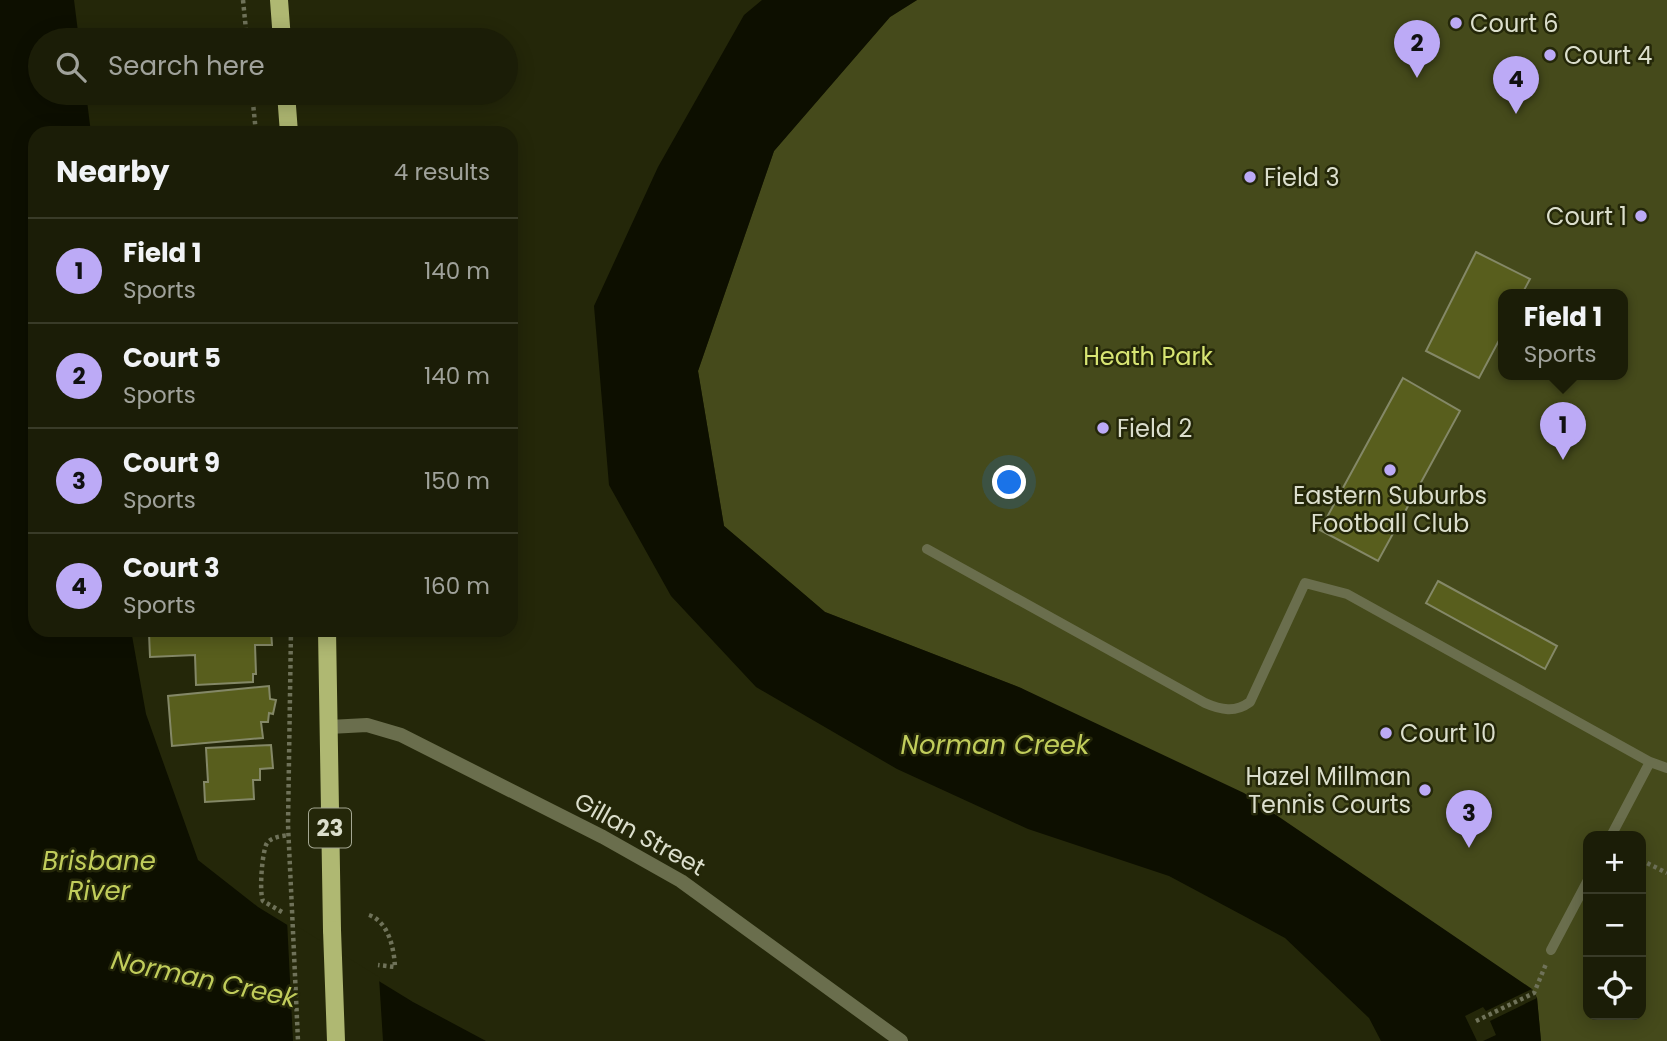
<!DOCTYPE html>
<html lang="en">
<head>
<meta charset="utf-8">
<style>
  :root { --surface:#1b1d07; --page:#242611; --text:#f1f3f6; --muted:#a0a29b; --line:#393b28; --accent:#bcaaf6 }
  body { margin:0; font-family:Poppins,sans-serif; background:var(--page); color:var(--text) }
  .controls { position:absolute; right:21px; bottom:21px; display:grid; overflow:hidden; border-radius:14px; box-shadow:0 4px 18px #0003 }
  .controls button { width:63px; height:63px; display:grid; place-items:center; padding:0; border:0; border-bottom:2px solid var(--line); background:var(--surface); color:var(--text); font:35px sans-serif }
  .you { position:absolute; left:1010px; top:483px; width:24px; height:24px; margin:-18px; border:5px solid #fff; border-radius:50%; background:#1a73e8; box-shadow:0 0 0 10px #1a73e833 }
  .badge { display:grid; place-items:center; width:46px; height:46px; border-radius:50%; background:var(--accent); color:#111; font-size:23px; font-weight:700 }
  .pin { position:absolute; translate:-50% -58px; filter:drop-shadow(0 2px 4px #0008) }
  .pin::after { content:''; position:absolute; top:37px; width:24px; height:21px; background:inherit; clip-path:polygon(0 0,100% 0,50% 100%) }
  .popup { position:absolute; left:1498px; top:289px; width:130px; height:91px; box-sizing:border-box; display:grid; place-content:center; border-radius:14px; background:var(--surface); filter:drop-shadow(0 2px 5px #0005); font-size:23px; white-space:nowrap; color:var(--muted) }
  .popup b { font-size:26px; color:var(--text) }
  .popup::after { content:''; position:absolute; left:50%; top:100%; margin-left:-14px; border:14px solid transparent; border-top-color:var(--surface) }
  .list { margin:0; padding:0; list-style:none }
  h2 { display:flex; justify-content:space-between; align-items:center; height:91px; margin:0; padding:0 28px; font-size:30px }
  h2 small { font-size:23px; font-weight:400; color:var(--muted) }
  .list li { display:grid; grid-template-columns:46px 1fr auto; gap:21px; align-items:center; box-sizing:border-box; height:105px; padding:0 28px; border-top:2px solid var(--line) }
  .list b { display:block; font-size:26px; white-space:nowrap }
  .list p { margin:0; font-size:23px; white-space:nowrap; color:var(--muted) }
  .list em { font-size:23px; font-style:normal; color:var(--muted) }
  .icon { flex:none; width:38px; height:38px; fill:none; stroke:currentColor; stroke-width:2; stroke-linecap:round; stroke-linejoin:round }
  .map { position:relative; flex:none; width:1667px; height:1041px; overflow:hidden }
  .search { position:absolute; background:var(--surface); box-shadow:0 4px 18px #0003; left:28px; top:28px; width:490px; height:77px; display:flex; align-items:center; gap:18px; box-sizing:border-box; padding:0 24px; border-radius:38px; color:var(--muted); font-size:26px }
  .panel { position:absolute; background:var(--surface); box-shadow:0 4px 18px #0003; left:28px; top:126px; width:490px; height:511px; border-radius:21px }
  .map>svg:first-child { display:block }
  .green { fill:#454a1b; fill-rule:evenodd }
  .water { fill:#0d0f00 }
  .pier { fill:#242709 }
  .building { fill:#585e1d; stroke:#848867; stroke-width:2 }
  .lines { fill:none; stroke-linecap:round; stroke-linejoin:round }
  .path { stroke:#6f7259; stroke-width:4.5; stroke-dasharray:3.5 3.5; stroke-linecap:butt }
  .lane { stroke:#6a6e4d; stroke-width:10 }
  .street { stroke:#6a6e4d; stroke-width:14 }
  .primary { stroke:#afb872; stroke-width:18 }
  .path-bridge { stroke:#6f7259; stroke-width:4.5; stroke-dasharray:3.5 3.5; stroke-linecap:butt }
  .primary-bridge { stroke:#afb872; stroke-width:18 }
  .poi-dot { fill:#bcaaf6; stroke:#242709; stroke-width:2.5 }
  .labels { text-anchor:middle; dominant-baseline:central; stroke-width:5; stroke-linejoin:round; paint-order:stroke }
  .shield { fill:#242709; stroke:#a4a792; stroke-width:2 }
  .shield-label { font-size:23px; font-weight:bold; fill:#dbdecc }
  .poi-label { font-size:24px; fill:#dbdecc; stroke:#242709; text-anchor:start }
  .park-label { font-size:24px; fill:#d8e573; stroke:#242709 }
  .street-label { font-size:24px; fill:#dbdecc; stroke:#242709 }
  .water-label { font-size:26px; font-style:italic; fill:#c1cd5b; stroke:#242709 }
</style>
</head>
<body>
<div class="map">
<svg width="1667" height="1041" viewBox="0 0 1667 1041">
  <rect width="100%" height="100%" fill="#242709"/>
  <path class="green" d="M917 0H1667V1041H1541L1537 998 1021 688 825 612 724 526 698 371 774 151 890 17ZM1504 294H1622V374H1504ZM1588 836H1641V1015H1588Z"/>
  <path class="water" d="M0 0H74L79 40H40V93H86L91 133H35V630H131L146 714 198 860 258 907 413 1002 486 1041H0Z
    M762 0H917L890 17 774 151 698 371 724 526 825 612 1021 688 1244 793 1532 989 1537 998 1541 1041H1381L1369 1018 1285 938 1169 876 1028 829 897 769 756 687 671 596 609 485 594 306 658 167 744 15Z"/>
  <path class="pier" d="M287 920 379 977 383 1041H293Z
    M1532 989 1537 998 1490 1021 1496 1035 1483 1041H1477L1465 1016 1483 1007 1486 1011Z"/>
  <path class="building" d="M1476 252 1530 279 1522 294H1504V331L1479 378 1426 351Z
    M1403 378 1460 411 1378 561 1320 530Z
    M1438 581 1557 646 1545 669 1426 603Z
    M232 630H271L272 645H255L256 674H253V682L196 685 195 655 150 657 149 633Z
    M269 686 270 699 276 700 273 714 269 713 268 722H261L263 738 172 746 168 696Z
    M271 745 273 768 260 769V780H253L254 799 205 802 204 782H208L206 748Z"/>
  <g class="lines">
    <path class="path" d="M243 0 247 40
      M252 93 256 133
      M291 630 288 825 292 910
      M1641 860 1667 873
      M282 912 263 901C259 893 262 851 267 843 272 837 281 836 289 835
      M369 915C389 922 394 949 395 967L378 965
      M1476 1021 1534 993 1546 964"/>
    <path class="lane" d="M927 549 1205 703C1221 710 1235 713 1250 702L1305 583 1347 594 1650 762 1667 768
      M1611 836 1650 762
      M1551 950 1588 880"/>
    <path class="street" d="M329 727 367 725 401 735 603 837 681 881 901 1041"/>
    <path class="primary" d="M279 0 282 40
      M286 93 289 133
      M327 630 332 930"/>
    <path class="path-bridge" d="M292 910 298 1041"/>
    <path class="primary-bridge" d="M332 930 336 1041"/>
  </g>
  <g class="poi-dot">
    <circle cx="1456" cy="23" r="7"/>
    <circle cx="1550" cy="55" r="7"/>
    <circle cx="1250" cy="177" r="7"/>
    <circle cx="1641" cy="216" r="7"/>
    <circle cx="1103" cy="428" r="7"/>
    <circle cx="1390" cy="470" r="7"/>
    <circle cx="1386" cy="733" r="7"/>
    <circle cx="1425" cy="790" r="7"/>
  </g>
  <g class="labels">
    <rect class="shield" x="309" y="808.5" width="42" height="39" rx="5"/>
    <g class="shield-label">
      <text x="330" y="828">23</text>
    </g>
    <g class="poi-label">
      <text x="1470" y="23">Court 6</text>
      <text x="1564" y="55">Court 4</text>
      <text x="1264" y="177">Field 3</text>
      <text x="1627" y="216" text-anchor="end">Court 1</text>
      <text x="1117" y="428">Field 2</text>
      <text x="1390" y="495" text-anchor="middle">Eastern Suburbs<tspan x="1390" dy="28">Football Club</tspan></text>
      <text x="1400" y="733">Court 10</text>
      <text x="1411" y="776" text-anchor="end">Hazel Millman<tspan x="1411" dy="28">Tennis Courts</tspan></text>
    </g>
    <g class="park-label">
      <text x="1148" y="356">Heath Park</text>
    </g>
    <g class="street-label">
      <text transform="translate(640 834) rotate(29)">Gillan Street</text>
    </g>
    <g class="water-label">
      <text x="995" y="745">Norman Creek</text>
      <text x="99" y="861">Brisbane<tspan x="99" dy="30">River</tspan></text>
      <text transform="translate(204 979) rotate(12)">Norman Creek</text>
    </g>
  </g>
</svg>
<div class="controls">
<button>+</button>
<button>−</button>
<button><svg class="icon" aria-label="locate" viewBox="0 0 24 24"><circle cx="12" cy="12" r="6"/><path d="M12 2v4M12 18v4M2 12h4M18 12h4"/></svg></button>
</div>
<div class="you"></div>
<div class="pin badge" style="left:1563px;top:460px">1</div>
<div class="popup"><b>Field 1</b>Sports</div>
<div class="pin badge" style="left:1417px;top:78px">2</div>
<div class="pin badge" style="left:1469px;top:848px">3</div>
<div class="pin badge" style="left:1516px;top:114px">4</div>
<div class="search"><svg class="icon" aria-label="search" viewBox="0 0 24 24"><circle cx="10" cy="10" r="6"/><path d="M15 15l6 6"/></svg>Search here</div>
<section class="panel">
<h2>Nearby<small>4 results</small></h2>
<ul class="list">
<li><span class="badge">1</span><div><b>Field 1</b><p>Sports</p></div><em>140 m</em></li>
<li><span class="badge">2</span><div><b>Court 5</b><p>Sports</p></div><em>140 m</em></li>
<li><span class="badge">3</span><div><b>Court 9</b><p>Sports</p></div><em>150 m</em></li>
<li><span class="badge">4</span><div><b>Court 3</b><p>Sports</p></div><em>160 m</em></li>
</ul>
</section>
</div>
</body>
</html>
